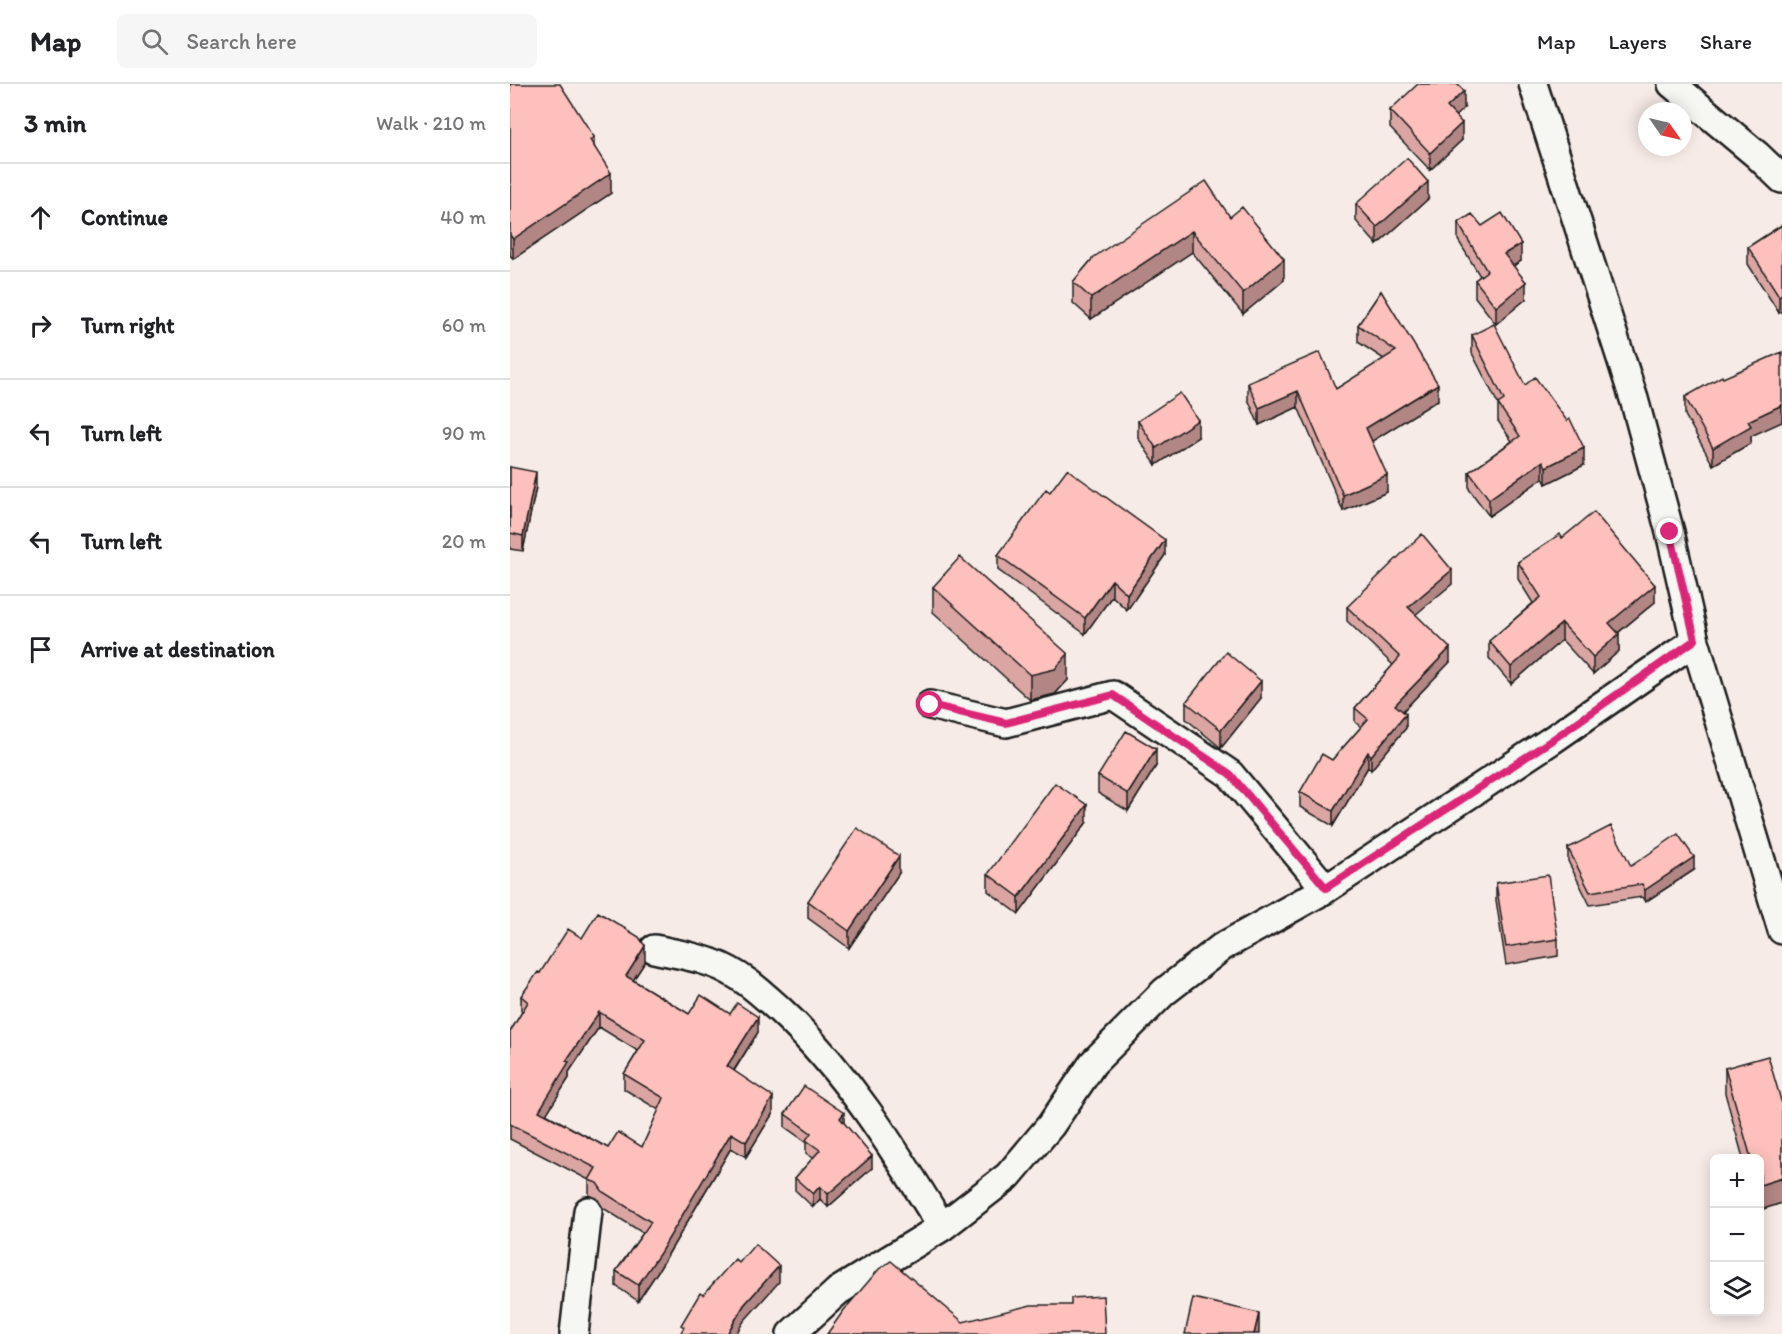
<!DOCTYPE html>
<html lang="en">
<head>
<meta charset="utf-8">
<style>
  :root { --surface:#fff; --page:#f6f6f6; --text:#202124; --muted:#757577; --line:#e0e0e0 }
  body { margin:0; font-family:Itim,sans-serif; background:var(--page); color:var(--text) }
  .controls { position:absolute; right:18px; bottom:18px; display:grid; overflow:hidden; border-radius:9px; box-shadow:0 3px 15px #0003 }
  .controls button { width:54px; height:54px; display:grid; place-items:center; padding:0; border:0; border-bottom:2px solid var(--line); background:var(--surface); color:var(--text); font:30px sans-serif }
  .compass { position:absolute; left:1128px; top:18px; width:54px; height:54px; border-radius:50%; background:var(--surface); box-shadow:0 3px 15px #0003; rotate:124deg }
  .stop { position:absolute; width:18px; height:18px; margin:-14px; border:4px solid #db2777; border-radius:50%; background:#fff }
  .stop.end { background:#db2777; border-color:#fff; box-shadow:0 2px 6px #0008 }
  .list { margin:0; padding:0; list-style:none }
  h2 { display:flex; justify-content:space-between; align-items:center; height:78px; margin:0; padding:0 24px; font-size:26px }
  h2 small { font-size:20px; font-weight:400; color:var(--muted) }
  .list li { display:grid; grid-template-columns:39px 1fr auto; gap:18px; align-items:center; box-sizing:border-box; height:108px; padding:0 24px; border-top:2px solid var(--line) }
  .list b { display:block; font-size:22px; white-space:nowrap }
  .list em { font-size:20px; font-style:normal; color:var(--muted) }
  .icon { flex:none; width:33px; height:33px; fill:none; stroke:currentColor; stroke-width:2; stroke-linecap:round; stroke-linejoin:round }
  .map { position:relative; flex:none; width:1272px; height:1250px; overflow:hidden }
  header { display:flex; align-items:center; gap:36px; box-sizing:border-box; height:84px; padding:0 30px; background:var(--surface); border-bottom:2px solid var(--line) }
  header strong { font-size:28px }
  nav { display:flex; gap:33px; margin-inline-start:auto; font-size:21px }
  .search { width:420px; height:54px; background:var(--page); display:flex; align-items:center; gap:15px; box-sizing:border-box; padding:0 21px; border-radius:9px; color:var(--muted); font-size:22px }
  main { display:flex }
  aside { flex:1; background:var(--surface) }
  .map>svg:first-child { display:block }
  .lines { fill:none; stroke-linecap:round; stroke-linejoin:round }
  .minor-casing { stroke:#1c1c1c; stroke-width:32 }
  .minor { stroke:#f6f6f2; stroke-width:27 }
  .wall { fill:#daa5a2; stroke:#1c1c1c; stroke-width:1.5; fill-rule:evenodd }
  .shaded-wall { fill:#b18684; stroke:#1c1c1c; stroke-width:1.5 }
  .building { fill:#fdc0bc; stroke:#1c1c1c; stroke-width:1.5; fill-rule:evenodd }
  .route { stroke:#db2777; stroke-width:8 }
</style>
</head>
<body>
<header>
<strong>Map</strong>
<div class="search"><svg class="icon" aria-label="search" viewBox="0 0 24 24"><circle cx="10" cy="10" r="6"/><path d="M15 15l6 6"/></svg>Search here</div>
<nav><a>Map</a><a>Layers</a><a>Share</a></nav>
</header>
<main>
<aside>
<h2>3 min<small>Walk · 210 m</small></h2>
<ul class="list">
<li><svg class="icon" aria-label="ahead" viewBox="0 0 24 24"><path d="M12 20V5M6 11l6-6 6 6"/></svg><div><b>Continue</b></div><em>40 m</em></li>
<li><svg class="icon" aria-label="right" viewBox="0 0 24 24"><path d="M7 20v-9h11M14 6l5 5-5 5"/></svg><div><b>Turn right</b></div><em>60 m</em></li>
<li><svg class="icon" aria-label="left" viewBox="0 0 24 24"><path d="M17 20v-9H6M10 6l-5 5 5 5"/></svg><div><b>Turn left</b></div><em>90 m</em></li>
<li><svg class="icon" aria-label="left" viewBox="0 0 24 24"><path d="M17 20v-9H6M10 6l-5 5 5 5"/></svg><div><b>Turn left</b></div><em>20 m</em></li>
<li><svg class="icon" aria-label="arrive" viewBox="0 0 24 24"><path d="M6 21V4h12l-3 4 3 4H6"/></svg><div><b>Arrive at destination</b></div></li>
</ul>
</aside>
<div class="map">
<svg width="1272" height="1250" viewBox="0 0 1272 1250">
  <rect width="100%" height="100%" fill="#f7ebe7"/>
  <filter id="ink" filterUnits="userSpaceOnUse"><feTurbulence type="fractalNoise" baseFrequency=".0167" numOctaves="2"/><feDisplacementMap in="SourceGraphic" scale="12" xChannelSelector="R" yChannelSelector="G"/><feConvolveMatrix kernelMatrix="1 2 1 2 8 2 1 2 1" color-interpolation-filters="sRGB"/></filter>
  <g filter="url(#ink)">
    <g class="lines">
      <g class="minor-casing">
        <path id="minor" d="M1023 0 1124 315 1160 448 1185 557 1272 846
          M1162 0 1247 71 1272 95
          M420 621 496 639 603 611 720 690 816 805
          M144 865C163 869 184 872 202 879 228 888 249 907 269 925 337 988 384 1065 432 1143
          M64 1250 78 1127
          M281 1250 328 1207 432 1143 498 1092 541 1041 583 979 654 908 712 863 816 805 1042 656 1185 557"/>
      </g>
      <use href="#minor" class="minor"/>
    </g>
    <path class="wall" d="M0 0 84 62 101 109 3 175 0 171Z
      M954 24 945 32 952 56 920 86 880 44V26Z
      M918 115 867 161 846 137V120Z
      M720 133 774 196 733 230 682 168 581 235 563 219V198L584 173Z
      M948 139 972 142 1011 177 1003 182 1016 215 986 240 965 213V196L970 192 948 156Z
      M1272 141V227L1269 229 1238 180V163Z
      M871 207 928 316 862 357 877 408 833 427 788 323 749 341 738 315V299L826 305 874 275 848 258V241Z
      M962 251 1015 301 1074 381 1036 400 1033 394 979 432 959 405V388L1002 357 988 337V320L962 269Z
      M1213 294 1241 352V359L1203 381 1175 331V313Z
      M628 337 688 353 646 381 628 354Z
      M0 383 26 403 13 467 0 465Z
      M540 408 655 471 617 526 602 512 575 550 488 486V471Z
      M1052 454 1145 518 1108 549 1109 567 1083 590 1052 556 1001 600 979 574V557L1023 519 1008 495V478Z
      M942 500 905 530 940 578 893 627 896 644 861 686 858 683 823 742 790 723V708L822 676 851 643 845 638V624L883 581 837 537V523Z
      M423 503 558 596 545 610 520 616 423 528Z
      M751 614 711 664 676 635V618Z
      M646 682 618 727 588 709V692Z
      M577 738 509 830 478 807V790Z
      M1058 764 1121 782 1184 786 1135 818 1132 813 1080 821 1058 777Z
      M389 789 339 864 298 834V817Z
      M986 799 1048 855V872L996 881 986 816Z
      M72 854 135 878 123 896 179 930 248 948 224 987 263 1029 236 1073 221 1064 150 1184 128 1217 106 1202V1187L133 1149 93 1124 87 1114 79 1111V1096L0 1055V948L12 928 11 927V912L30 889ZM89 943 128 967 114 990V1005L149 1026 132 1063 98 1064 36 1030 59 994V988Z
      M1215 984 1272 1020V1119L1250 1126V1074H1233L1215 1009Z
      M275 1030 334 1039 362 1084 318 1123 310 1115 303 1123 285 1106V1094L303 1074 296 1069V1058L275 1043Z"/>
    <path class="shaded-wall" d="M954 7V24L937 40V23Z
      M952 39V56L920 86V69Z
      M84 53V73L80 56Z
      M101 89V109L3 175V155Z
      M918 98V115L867 161V143Z
      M682 147V168L581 235V214Z
      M1011 160V177L994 188V170Z
      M774 175V196L733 230V209Z
      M1016 198V215L986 240V223Z
      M1272 210V227L1269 229V212Z
      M928 300V316L856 361V344Z
      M788 307V323L749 341V324Z
      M1272 321V338L1241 352V359L1203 381V364L1238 337Z
      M688 336V353L646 381V364Z
      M1074 364V381L1036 400V383Z
      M1033 377V394L979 432V415Z
      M26 388V403L13 467V452Z
      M877 391V408L833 427V411Z
      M655 456V471L617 526V510Z
      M942 486V500L898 537V523Z
      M602 496V512L575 550V534Z
      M1145 501V518L1099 556V539Z
      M1052 539V556L1001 600V583Z
      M1109 550V567L1083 590V573Z
      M940 564V578L885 635V621Z
      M558 570V596L545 610 520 616V591Z
      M751 597V614L711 664V646Z
      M896 630V644L861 686V672Z
      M646 665V682L618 727V710Z
      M858 668V683L823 742V727Z
      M577 721V738L509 830V813Z
      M389 772V789L339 864V847Z
      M1184 773V786L1135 818V806Z
      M135 862V878L116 907V892Z
      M89 928V943L59 988V994L29 1042V1027L56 977Z
      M248 933V948L217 997V982Z
      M263 1013V1029L236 1073V1058Z
      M334 1029V1042L330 1034Z
      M221 1049V1064L150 1184 128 1217V1201Z
      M362 1072V1084L318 1123V1110Z
      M1272 1094V1119L1250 1126V1101Z
      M310 1102V1115L303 1123V1110Z
      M269 1182V1198L234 1237 226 1250H217L234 1221Z
      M749 1229V1250H744Z"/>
    <path class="building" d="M0 0H50L84 53 80 56 101 89 3 155 0 151Z
      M908 0H947L954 7 937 23 952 39 920 69 880 26Z
      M897 74 918 98 867 143 846 120Z
      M696 97 720 133 732 123 774 175 733 209 682 147 581 214 563 198 584 173Z
      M992 129 1011 160 994 170 1016 198 986 223 965 196 977 187 948 139 962 130 972 142Z
      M1272 141V210L1269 212 1238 163Z
      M871 207 928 300 856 344 877 391 833 411 788 307 749 324 738 299 810 268 826 305 886 267 848 241Z
      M984 240 1015 301 1025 293 1057 337 1060 335 1074 364 1036 383 1033 377 979 415 959 388 1010 352 988 320 994 316 962 251Z
      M1272 268V321L1238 337 1241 342 1203 364 1175 313 1212 292 1213 294Z
      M670 309 688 336 646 364 628 337Z
      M0 383 26 388 13 452 0 449Z
      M557 385 655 456 617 510 602 496 575 534 488 471 536 405 540 408Z
      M1084 428 1145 501 1099 539 1109 550 1083 573 1052 539 1001 583 979 557 1031 513 1008 478 1050 450 1052 454Z
      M912 450 942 486 898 523 940 564 885 621 896 630 861 672 858 668 823 727 790 708 812 670 822 676 858 635 845 624 890 573 837 523Z
      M450 473 558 570 545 585 520 591 423 503Z
      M716 568 751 597 711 646 676 618Z
      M616 647 646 665 618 710 588 692Z
      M545 699 577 721 509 813 478 790Z
      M1101 742 1121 782 1168 750 1184 773 1135 806 1132 800 1080 808 1058 764Z
      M347 744 389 772 339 847 298 817Z
      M1038 791 1048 855 996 863 986 799Z
      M88 828 129 853 135 862 116 892 179 930 191 911 220 930 227 919 248 933 217 982 263 1013 236 1058 221 1049 150 1169 128 1201 106 1187 141 1138 93 1108 87 1099 79 1096 86 1084 0 1040V948L18 918 11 912 28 888 30 889 58 845 72 854ZM89 928 135 956 114 990 154 1014 132 1063 108 1048 98 1064 29 1027 59 978 56 977Z
      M1258 972 1272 1020V1094L1250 1101V1074H1241L1215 984Z
      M294 1002 334 1029 330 1034 362 1072 318 1110 310 1102 303 1110 285 1094 310 1066 296 1056 301 1049 275 1030Z
      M245 1160 269 1182 234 1221 217 1250H170L174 1243 171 1241 190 1209 193 1211 225 1175 229 1179Z
      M381 1177 453 1238 521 1221H561V1214L593 1212 595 1250H317L334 1226 369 1185Z
      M683 1214 749 1229 744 1250H675Z"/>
  </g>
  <g class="lines" filter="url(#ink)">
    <path class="route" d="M420 621 496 639 603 611 720 690 816 804 1042 656 1185 556 1160 448"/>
  </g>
</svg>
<div class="controls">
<button>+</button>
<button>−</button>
<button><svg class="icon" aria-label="layers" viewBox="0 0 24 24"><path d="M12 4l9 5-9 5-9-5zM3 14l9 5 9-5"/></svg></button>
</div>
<svg class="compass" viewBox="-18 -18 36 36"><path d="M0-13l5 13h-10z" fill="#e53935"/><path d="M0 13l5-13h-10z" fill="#757577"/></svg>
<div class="stop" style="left:420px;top:621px"></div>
<div class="stop end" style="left:1160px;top:448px"></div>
</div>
</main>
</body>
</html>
